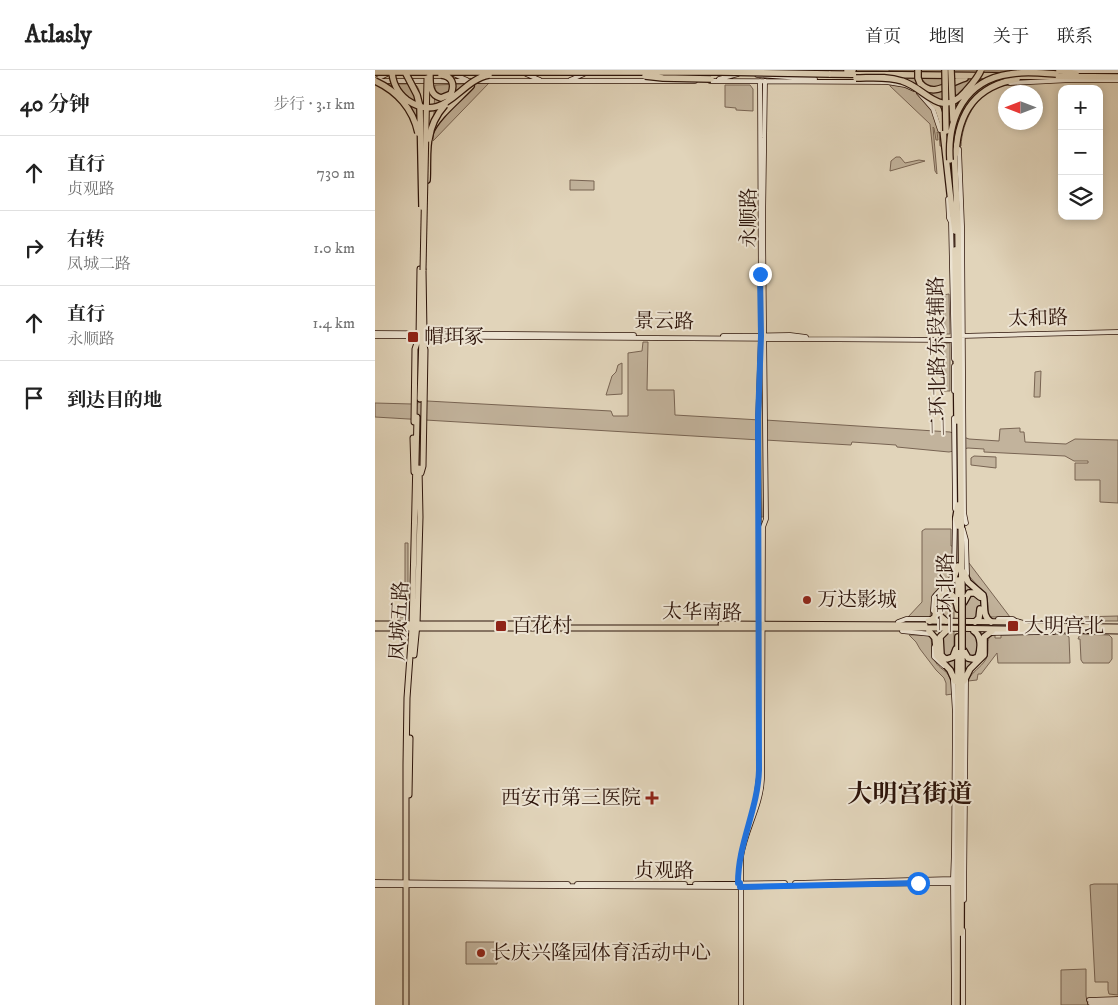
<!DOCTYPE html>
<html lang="zh">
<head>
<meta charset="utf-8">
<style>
  :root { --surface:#fff; --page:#f2f2f2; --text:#222; --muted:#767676; --line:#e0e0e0 }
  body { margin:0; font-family:"IM FELL DW Pica","Noto Serif SC",serif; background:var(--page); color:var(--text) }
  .controls { position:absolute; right:15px; top:15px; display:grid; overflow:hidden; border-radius:10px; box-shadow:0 2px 8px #0003 }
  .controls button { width:45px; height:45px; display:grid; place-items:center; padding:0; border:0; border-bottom:1px solid var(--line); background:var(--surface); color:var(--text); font:25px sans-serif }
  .compass { position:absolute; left:623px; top:15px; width:45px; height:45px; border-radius:50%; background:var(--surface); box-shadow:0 2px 8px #0003; rotate:270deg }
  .stop { position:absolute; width:15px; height:15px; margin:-11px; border:4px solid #1a73e8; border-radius:50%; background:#fff }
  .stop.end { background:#1a73e8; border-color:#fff; box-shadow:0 1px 5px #0008 }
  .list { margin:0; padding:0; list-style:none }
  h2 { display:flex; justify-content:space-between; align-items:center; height:65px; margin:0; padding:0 20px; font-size:21px }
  h2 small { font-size:16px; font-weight:400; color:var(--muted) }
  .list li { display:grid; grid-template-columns:32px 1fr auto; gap:15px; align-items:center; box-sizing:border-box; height:75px; padding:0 20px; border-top:1px solid var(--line) }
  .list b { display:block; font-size:19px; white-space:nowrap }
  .list p { margin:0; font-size:16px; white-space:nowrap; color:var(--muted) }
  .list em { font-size:16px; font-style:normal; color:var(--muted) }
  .icon { flex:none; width:28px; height:28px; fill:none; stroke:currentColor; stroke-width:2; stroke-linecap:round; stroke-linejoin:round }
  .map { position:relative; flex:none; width:743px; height:935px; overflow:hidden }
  header { display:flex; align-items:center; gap:30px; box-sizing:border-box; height:70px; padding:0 25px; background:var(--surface); border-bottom:1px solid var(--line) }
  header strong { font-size:24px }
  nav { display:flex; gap:28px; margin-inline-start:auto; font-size:18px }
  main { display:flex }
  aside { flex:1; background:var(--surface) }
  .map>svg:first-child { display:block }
  .green { fill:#c2b39c; stroke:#786453 }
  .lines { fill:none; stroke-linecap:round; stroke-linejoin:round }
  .primary-tunnel { stroke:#bdae97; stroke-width:5; stroke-dasharray:5 2.5; stroke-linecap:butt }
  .secondary-casing { stroke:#2d140a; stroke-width:5.5 }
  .primary-casing { stroke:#2d140a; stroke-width:7 }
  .trunk-casing { stroke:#2d140a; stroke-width:8 }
  .secondary { stroke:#ece3d2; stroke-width:4 }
  .primary { stroke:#e1d4ba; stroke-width:5 }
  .trunk { stroke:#e1d4ba; stroke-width:5.5 }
  .primary-bridge-casing { stroke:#2d140a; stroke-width:7; stroke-linecap:butt }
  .trunk-bridge-casing { stroke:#2d140a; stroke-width:8; stroke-linecap:butt }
  .primary-bridge { stroke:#e1d4ba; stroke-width:5 }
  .trunk-bridge { stroke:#e1d4ba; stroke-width:5.5 }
  .route { stroke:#1a73e8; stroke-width:6 }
  .poi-dot { fill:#8f2418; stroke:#ece3d2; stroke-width:2 }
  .labels { text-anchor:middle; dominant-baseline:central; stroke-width:4; stroke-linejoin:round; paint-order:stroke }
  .street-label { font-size:20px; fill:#2d140a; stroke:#ece3d2 }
  .poi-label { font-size:20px; fill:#2d140a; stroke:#ece3d2; text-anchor:start }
  .district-label { font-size:25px; font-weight:bold; fill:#2d140a; stroke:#ece3d2 }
</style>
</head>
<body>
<header>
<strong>Atlasly</strong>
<nav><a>首页</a><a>地图</a><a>关于</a><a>联系</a></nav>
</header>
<main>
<aside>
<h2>40 分钟<small>步行 · 3.1 km</small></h2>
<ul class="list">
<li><svg class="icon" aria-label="ahead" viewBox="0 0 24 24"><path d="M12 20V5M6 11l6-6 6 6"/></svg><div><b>直行</b><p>贞观路</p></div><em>730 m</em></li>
<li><svg class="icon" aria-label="right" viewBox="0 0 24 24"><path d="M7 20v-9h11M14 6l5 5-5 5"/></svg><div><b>右转</b><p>凤城二路</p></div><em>1.0 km</em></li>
<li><svg class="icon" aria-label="ahead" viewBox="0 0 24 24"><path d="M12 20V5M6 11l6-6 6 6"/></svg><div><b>直行</b><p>永顺路</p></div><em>1.4 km</em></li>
<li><svg class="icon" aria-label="arrive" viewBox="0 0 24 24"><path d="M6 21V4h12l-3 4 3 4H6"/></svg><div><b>到达目的地</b></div></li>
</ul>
</aside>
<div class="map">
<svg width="743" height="935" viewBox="0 0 743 935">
  <rect width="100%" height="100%" fill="#e1d4ba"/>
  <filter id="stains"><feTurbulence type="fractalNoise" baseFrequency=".004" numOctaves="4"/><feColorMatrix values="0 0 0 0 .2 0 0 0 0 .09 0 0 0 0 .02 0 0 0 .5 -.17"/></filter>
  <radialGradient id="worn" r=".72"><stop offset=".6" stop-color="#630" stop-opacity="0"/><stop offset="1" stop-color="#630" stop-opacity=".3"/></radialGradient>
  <path class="green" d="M514 0H643L642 15C637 15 631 15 626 16 601 23 587 52 586 76H565L564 63 562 62 563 70H561L559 58 558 57 562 104 560 101 555 54 515 16Z
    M114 13 58 71 60 15Z
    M8 14H39L42 16 44 20 43 54 40 47Z
    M350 15H375L378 19V41L361 40V38L350 37Z
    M521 87H525L530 93 544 90 550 91 515 101 516 91Z
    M195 110 219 111V120H195Z
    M574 224 575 264H569L568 225Z
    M268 272H273L272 320H299L300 345 385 350 388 280 390 350 575 362 594 369 624 371 625 359 645 358V362H649L650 372 691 374 700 369 743 370V433L725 432V410H700V393H713V391H699L690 386 609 382V379L593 378 574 382 522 377 521 375 477 372 476 375 390 370 388 447H386L385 370 0 347V333L37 334 52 331 236 341 238 346H253V283L267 281Z
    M569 273H575V321H569Z
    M247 293V324L231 325 237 306 241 302 243 295Z
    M666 301 665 327H659L660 302Z
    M599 386 621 387V398L596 395V388Z
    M550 459H576V476H578L577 500 575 506 558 524 555 547H533L547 532V461Z
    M30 473H33V549L31 552H23V547H30Z
    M592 491 594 493 635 547H614L612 526 594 506Z
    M582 505V527L579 530V583L582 584 581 607 564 588V536H562Z
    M589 506 604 523 608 536H606V576L608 577 589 607Z
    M743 546V551H707L704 547Z
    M690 564 694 567 695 593H623L622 583 606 604H603L602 610 593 611C597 601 606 598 611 589 615 582 611 572 615 566L620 565V568H626V565Z
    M705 564 734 565 737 568V589L734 593H708L706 590 705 569H703Z
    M534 565H553L556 567C557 574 556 581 558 587 565 605 577 595 577 624L571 625V613L569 608 561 600 545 579 541 572Z
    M719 814H743V925L734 924 733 920V912H720L715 815Z
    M91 872H122V894H91Z
    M711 899V926L713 935H686V900Z"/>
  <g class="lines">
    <path class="primary-tunnel" d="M45 347V329"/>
    <g class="secondary-casing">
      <path id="secondary" d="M695 1H743
        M76 3 92 10
        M151 4 165 10
        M382 5 440 9
        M344 9 363 4
        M0 10 14 3
        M195 10 209 4
        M2 11H320
        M335 11 512 12 530 15 539 19
        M635 13 695 10H743
        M544 23 558 39 565 60
        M584 79 587 156 589 445
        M573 129 574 148 576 152 579 289
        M0 263 259 265
        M0 266 578 270
        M348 266 415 265 431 267
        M585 266 743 262
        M579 296V321
        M579 348 580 439
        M589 443 591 453
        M588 459 591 470 592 504
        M579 501 580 448
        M558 541 559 527 570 515
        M623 549H638L642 552
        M523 552 531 549H555
        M527 561 556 564
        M616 563 679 562
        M559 577V587L569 596
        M385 589 383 349 386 265 385 11
        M578 610 580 643 579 781 578 809 579 935
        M381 729 384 706 385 656
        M0 812 193 814
        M420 813 578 809
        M202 814H310
        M320 814 410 813
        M0 815 363 817 477 814 578 813
        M589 830 591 610
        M588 860V935
        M714 930 743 929
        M715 933H743
        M366 935V787C370 760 386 736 387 709L388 457 391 449 388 154 390 11"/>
    </g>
    <g class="primary-casing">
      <path id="primary" d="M44 268 45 199
        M45 329 47 266 49 263 48 200
        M39 352 40 279 44 267
        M38 368 39 402
        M46 403 48 396 50 280 47 266
        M553 551 643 552 650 554
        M0 554H183
        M346 554 550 555
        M646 556 743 557
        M0 558H563L743 561
        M39 585 42 554 45 447 44 398
        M34 725 35 668
        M31 935V695L32 628 37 558 42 347"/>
    </g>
    <g class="trunk-casing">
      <path id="trunk" d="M472 0H478
        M666 0 690 1 701 4
        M454 4 743 7
        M545 13C559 29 574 12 590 8
        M555 28 563 39 567 51 576 132
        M579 80 583 156 587 527
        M581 83C583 42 601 16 642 9
        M52 110C53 95 51 77 55 63 61 47 84 29 96 16
        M576 131 580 161
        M580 180 582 351
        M583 435 581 447 583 456
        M589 502 593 512 608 525C611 535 606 545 616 552
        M583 510V527
        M589 532 594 523H600L605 527
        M555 551 560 547 562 527 578 510 583 496
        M571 551 565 546V530L567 525C578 520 581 530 583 539
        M600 552 604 548 605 539
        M554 561 560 568 562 586 575 600 580 611
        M571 561 565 567 566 585 569 588 572 589 578 587 581 579
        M589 581 593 588 598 589 603 587C606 579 607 566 599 561
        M589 611 595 599 609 585V567L617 561
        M586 863 587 580
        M582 935 583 567"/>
    </g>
    <use href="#secondary" class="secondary"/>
    <use href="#primary" class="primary"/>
    <use href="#trunk" class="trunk"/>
    <g class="primary-bridge-casing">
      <path id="primary-bridge" d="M48 200 52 8"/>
    </g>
    <g class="trunk-bridge-casing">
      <path id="trunk-bridge" d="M17 0C17 12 23 23 32 30 70 56 84 10 114 5
        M29 0 42 25 45 37 47 137
        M55 0C55 11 53 25 66 28L76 24C80 14 77 6 66 5
        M543 0V8L545 13
        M570 0 571 61
        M576 0 578 50
        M0 2H346L454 4
        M270 6 288 8 336 9
        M481 8C496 8 512 6 527 11 551 18 565 50 590 22 596 15 603 8 606 0
        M0 11C22 21 38 39 43 63
        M54 69C56 55 61 45 70 35
        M575 90C572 48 590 10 635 4 650 1 666 3 681 4
        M587 580V527"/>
    </g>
    <use href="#primary-bridge" class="primary-bridge"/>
    <use href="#trunk-bridge" class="trunk-bridge"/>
  </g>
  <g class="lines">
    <path class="route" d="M385 204 386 266 383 349 384 700C383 739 363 773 363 813H365V817L543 813"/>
  </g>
  <g class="poi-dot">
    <rect x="32" y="261" width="12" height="12" rx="2.5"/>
    <circle cx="432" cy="530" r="5"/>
    <rect x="120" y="550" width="12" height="12" rx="2.5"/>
    <rect x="632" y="550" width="12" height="12" rx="2.5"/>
    <path d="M274.5 720.5h5v5h5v5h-5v5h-5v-5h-5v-5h5z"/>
    <circle cx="106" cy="883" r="5"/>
  </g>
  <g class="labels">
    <g class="street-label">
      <text transform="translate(374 148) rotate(-90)">永顺路</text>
      <text transform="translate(663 249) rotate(-2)">太和路</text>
      <text transform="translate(289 252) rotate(1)">景云路</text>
      <text transform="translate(563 286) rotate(-91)">二环北路东段辅路</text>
      <text transform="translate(571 523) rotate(-90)">二环北路</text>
      <text transform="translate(327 543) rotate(1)">太华南路</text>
      <text transform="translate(25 551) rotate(-87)">凤城五路</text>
      <text x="289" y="801">贞观路</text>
    </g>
    <g class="poi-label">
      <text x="49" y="267">帽珥冢</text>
      <text x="442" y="530">万达影城</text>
      <text x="137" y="556">百花村</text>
      <text x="649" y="556">大明宫北</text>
      <text x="266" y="728" text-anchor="end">西安市第三医院</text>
      <text x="116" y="883">长庆兴隆园体育活动中心</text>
    </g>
    <g class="district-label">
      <text x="535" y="724">大明宫街道</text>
    </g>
  </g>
  <rect width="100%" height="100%" filter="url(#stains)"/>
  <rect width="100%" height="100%" fill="url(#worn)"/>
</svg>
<div class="controls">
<button>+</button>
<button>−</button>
<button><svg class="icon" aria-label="layers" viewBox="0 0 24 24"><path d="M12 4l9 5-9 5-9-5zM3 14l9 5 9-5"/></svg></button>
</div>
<svg class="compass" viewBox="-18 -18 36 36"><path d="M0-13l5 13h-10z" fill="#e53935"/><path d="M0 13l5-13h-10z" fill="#767676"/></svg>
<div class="stop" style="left:543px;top:813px"></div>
<div class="stop end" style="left:385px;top:204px"></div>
</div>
</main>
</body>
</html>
